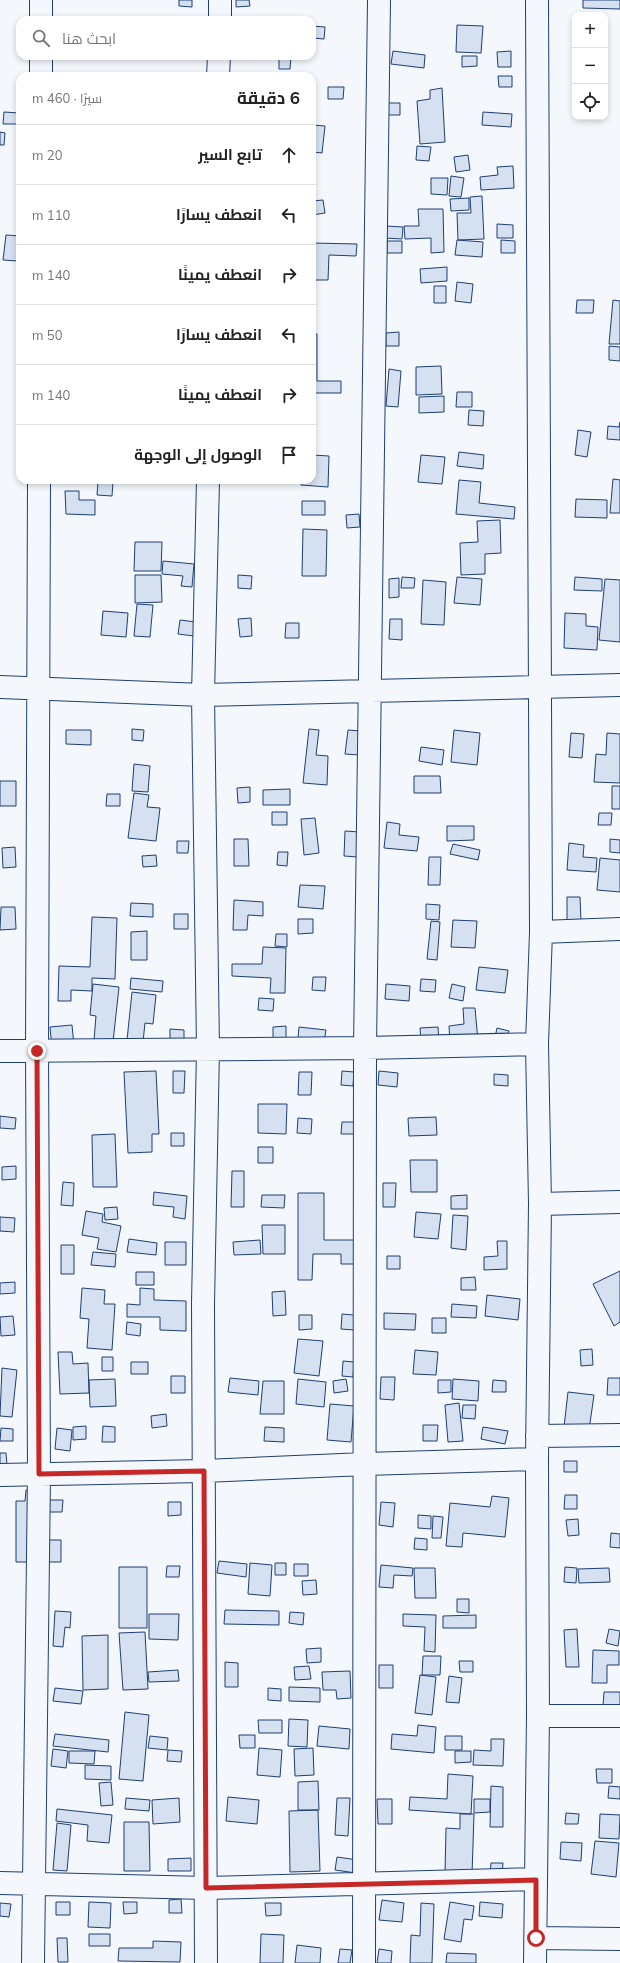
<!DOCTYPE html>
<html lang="ar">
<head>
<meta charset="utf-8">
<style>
  :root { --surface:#fff; --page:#f2f2f2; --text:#222; --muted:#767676; --line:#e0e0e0 }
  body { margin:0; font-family:Mulish,Cairo,sans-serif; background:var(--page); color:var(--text); direction:rtl }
  .controls { position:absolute; right:12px; top:12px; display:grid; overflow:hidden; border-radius:8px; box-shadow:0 2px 6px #0003 }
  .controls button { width:36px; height:36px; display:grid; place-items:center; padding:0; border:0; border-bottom:1px solid var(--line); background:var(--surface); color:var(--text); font:20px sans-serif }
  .stop { position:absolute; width:12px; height:12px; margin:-9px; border:3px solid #c62828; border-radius:50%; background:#fff }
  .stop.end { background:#c62828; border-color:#fff; box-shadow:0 1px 4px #0008 }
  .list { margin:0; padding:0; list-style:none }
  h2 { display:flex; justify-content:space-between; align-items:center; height:52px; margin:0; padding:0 16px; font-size:17px }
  h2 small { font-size:13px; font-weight:400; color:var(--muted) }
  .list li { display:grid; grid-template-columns:26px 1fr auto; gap:12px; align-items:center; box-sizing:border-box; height:60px; padding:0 16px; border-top:1px solid var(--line) }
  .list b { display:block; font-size:15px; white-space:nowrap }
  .list em { font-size:13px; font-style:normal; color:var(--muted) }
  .icon { flex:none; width:22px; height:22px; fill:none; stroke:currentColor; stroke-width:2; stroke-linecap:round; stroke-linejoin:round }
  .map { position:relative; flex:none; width:620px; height:1963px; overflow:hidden; direction:ltr }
  .search { position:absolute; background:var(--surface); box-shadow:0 2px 6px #0003; left:16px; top:16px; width:300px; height:44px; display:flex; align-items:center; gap:10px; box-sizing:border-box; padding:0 14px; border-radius:12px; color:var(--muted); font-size:15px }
  .panel { position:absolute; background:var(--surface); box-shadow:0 2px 6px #0003; left:16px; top:72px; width:300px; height:412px; border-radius:12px; direction:rtl }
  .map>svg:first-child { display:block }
  .building { fill:#d5e0f0; stroke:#1d3f73 }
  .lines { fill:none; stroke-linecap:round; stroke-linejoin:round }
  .minor-casing { stroke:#1d3f73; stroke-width:24 }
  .minor { stroke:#f4f7fb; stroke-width:22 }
  .route { stroke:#c62828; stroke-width:5 }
</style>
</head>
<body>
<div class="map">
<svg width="620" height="1963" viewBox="0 0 620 1963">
  <rect width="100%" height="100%" fill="#f4f7fb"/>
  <path class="building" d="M179 0H192V7L179 6Z
    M236 0H249L250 6 236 7Z
    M583 0H620V9L583 8Z
    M457 25 483 26 481 53 456 52Z
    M312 26 325 27 324 39 312 38Z
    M393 51 425 55 424 68 391 64Z
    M511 51V67H498L497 52Z
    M279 56H291L290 69H279Z
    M462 56H477V66L462 67Z
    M498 76H512V87H499Z
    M328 87H344L343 99H328Z
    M442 88 445 142 420 144 417 101 430 99V90Z
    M387 103H400V115H387Z
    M4 112 20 113V124H3Z
    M483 112 512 114 511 127 482 125Z
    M312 125 325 126 322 153 312 152Z
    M0 132 5 133 4 145H0Z
    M417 146 431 147 429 161 416 160Z
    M468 155 470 170 456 172 454 157Z
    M513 166 514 188 481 190 480 177 498 175 497 167Z
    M451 176 464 178 461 197 449 196Z
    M431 178H448L447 195 431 194Z
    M482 196 484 239 458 240 457 213H471L470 197Z
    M469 198V210L451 211 450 199Z
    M323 200 325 213 312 215V201Z
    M418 209H443L444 252 431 253V238L405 239 404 226H419Z
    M497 224 513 225V238H497Z
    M386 226 403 227 402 239 385 238Z
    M6 235 20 236 18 261 3 260Z
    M457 240 483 242 482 257 455 255Z
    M501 240 515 241V253H501Z
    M387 241H402V253H387Z
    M312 243 357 244 356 256 329 255 328 280H312Z
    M447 267V281L421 283 420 269Z
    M457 282 473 284 471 303 455 301Z
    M434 286H446V303H434Z
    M577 300H594L593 313H576Z
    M613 300 620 301V344H609Z
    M399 332V346H386V333Z
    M312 334H317V381H341V393H312Z
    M609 346 620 347V361L609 360Z
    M441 366 442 394 416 395V367Z
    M389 369 401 371 398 407 386 406Z
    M457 392H472V407H456Z
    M444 396V412L419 413V397Z
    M469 410 484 411 483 426 468 425Z
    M620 422V440L607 439 608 426 619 427Z
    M578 430 591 432 587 457 575 455Z
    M459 452 484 455 483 469 457 466Z
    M312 455 329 456 328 487 301 485V480H312Z
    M421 455 445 457 442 484 418 482Z
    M613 479 620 480V513H610Z
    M459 480 481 482 479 503 515 507 514 519 456 514Z
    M98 482H113L112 496 97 495Z
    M65 491H79V500H95V515L66 514Z
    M576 499 607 500V518L575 517Z
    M302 501H325V515H302Z
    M359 514 360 527 347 528 346 515Z
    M500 520 501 553 485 554V574L461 575 460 543 478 542 477 521Z
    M303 529 327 530 326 576H302Z
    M135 542H162L161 571H134Z
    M163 561 194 564 192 587 181 586 183 576 162 574Z
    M135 575H161L162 602 135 603Z
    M238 575 252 576 251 589 238 588Z
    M402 577 415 578 414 588H401Z
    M457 577 482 579 480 605 454 603Z
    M575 577 602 579V591L574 590Z
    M399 578V597L389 598V579Z
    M605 579 620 580V642L599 640Z
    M423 580 446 582 444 625 421 624Z
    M137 604 153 605 150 637 134 636Z
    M103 611 128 613 126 637 101 635Z
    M565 613 586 614V626L598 627 597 650 564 648Z
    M251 618 252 636 240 637 238 619Z
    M390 619H402V640L389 639Z
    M180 620 196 622 194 636 178 634Z
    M286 623H299V638H285Z
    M132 729 144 730 143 741 132 740Z
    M309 729 319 730 316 755 328 756 327 785 303 783Z
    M66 730H91V745L66 744Z
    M348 730 361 731 359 755 345 754Z
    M454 730 480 733 477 765 451 762Z
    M571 733 584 734 582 758 569 757Z
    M607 733 620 734V783L594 782 596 754 606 755Z
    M421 747 444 750 442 765 419 761Z
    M134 764 150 766 148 792 132 791Z
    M414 776H440L441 793H414Z
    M0 781H16V806H0Z
    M612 786H620V809H612Z
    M250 787V802L238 803 237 788Z
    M290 789V805H263V790Z
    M134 793 149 795 147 807 160 808 156 841 128 838Z
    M107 794H120V806H106Z
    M272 812H287V825H272Z
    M599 813H612L611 825H598Z
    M315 818 319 853 304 855 301 819Z
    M387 822 400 824 399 835 419 837 417 851 384 848Z
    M447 826H474V840L447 841Z
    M345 831 360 832 358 857 344 856Z
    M234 839H248L249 866H234Z
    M610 839 620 840V853L610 852Z
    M177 841H189L188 853H177Z
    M569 843 584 845 583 857 597 858 596 872 567 870Z
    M453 844 480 850 478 860 450 854Z
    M15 847 16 867 3 868 2 848Z
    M278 852H288L287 866 277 865Z
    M156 855 157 866 143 867 142 856Z
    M429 857H441L440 885H428Z
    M600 858 620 860V892L597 890Z
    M300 885 325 886 323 909 298 907Z
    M567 897H580L581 921H567Z
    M234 900 263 902V916L248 915 247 930H233Z
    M131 903 153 904V917L130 916Z
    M426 904 440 905 439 920 426 919Z
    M1 907H15L16 929 0 930Z
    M174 914H188V929H174Z
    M92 917 117 918 115 979 92 978V991L71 990V1001H58L59 966 90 967Z
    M298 919H313V933L298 934Z
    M453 920 477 921 475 948 451 947Z
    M431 921 440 922 437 960 427 959Z
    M147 931V960H131V932Z
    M276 934H287V947L275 946Z
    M263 947 286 948 285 993H270L271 978 232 976V964H262Z
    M479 967 508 970 505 993 476 990Z
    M313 977H326L325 991 312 990Z
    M131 978 163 981 162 992 130 989Z
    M421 979 436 980 435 992 420 991Z
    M93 984 119 987 113 1042 94 1040 96 1016 90 1015Z
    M386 984 410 986 409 1001 385 999Z
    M452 984 465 987 463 1001 449 998Z
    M132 992 156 995 153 1024 145 1023 143 1042 127 1040Z
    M259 998 274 999 273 1011 258 1010Z
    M463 1008H475L478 1041 450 1043 449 1026 464 1024Z
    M72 1025 74 1046 52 1048 50 1027Z
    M286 1026V1040H273V1027Z
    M299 1027 326 1030 324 1042 298 1038Z
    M438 1027 439 1041 421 1042 420 1028Z
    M497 1028 509 1031 506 1044 494 1042Z
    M170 1029 184 1030V1042H170Z
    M156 1071 159 1134H152V1152L128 1153 124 1072Z
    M173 1071H185L184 1093H173Z
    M342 1071 354 1072 353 1086 341 1085Z
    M379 1071 398 1073 397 1087 378 1085Z
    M299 1072H312L311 1095H298Z
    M494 1074 508 1075V1086L494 1085Z
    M258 1104H287L286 1134 258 1133Z
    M0 1116 16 1118 15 1129 0 1128Z
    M436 1117 437 1135 409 1136 408 1118Z
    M298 1118 312 1119 311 1134 297 1133Z
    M342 1122H355V1134H341Z
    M171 1133H184V1146H171Z
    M115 1134 117 1187H93L92 1135Z
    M258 1147H273V1163H258Z
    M410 1160H437V1192H411Z
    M16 1166V1179L2 1180V1167Z
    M232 1171H244V1207H231Z
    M63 1182 74 1183 73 1206 61 1205Z
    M383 1183H396L395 1207H383Z
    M154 1192 187 1196 185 1219 173 1217 174 1207 153 1205Z
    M298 1193H324V1240H354V1264H341V1254H313L312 1280H298Z
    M262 1195H285L284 1208 261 1207Z
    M467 1195V1209H451V1196Z
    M117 1207 118 1219 105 1220 104 1208Z
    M86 1211 103 1214 102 1222 121 1226 116 1252 97 1249 99 1238 82 1235Z
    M416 1212 441 1214 438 1239 414 1237Z
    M453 1215 468 1216 466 1250 451 1248Z
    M0 1217 15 1218 14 1232 0 1231Z
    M262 1225H285V1254H263Z
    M129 1239 157 1243 156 1255 127 1252Z
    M260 1240 261 1254 234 1255 233 1242Z
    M497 1241H507V1269L484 1270V1257L498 1256Z
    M165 1242H186V1265H165Z
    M61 1245H74V1274H61Z
    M93 1252 116 1254 115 1267 91 1265Z
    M387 1256H400V1269H387Z
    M620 1271V1322L614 1326 593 1284Z
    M136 1272H154V1285H136Z
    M475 1277 476 1290H461V1278Z
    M15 1282V1293L0 1294V1283Z
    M82 1288 105 1290 104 1304H115L112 1350 87 1348 89 1319 80 1318Z
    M140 1288 154 1289V1300L186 1301V1331L160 1330V1317H127V1304L140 1305Z
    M285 1291 286 1315 273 1316 272 1292Z
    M487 1295 520 1299 518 1320 485 1316Z
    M452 1304 477 1306 476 1318 451 1317Z
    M384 1313 416 1314 415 1330 384 1329Z
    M342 1314 354 1315V1330L341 1329Z
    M299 1315H312V1329L299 1330Z
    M13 1316 15 1335 1 1336 0 1317Z
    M432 1318H446V1333H432Z
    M127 1322 141 1324 140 1336 126 1334Z
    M298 1339 323 1341 319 1376 294 1373Z
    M592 1349 593 1365 581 1366 580 1350Z
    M415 1350 438 1352 436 1375 413 1374Z
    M58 1352H72L73 1364 88 1363 89 1393 60 1394Z
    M102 1357H113V1371H102Z
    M343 1361 354 1362 353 1377 342 1376Z
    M131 1362H148V1374H131Z
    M2 1368 17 1370 12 1417 0 1416Z
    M171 1376H185V1393H171Z
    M381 1377H395L394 1400 380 1399Z
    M230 1378 259 1381 258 1395 228 1392Z
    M608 1378H620V1395H607Z
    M115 1379 116 1406 90 1407 89 1380Z
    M298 1379 326 1382 324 1407 296 1404Z
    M346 1379 348 1391 334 1393 333 1381Z
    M453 1379 479 1381 478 1401 452 1399Z
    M438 1380H451V1392L438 1393Z
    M493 1380 506 1381V1392H492Z
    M263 1381H284V1414H260Z
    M568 1392 594 1395 589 1430 564 1427Z
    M459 1403 463 1441 448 1442 445 1405Z
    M330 1404 354 1406 351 1442 327 1440Z
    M463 1405H476L475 1419 462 1418Z
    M166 1414 167 1426 152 1428 151 1416Z
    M423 1425H438L437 1441H423Z
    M86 1426V1439L73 1440V1427Z
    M103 1426 115 1427V1442H102Z
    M265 1427 284 1428V1442L264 1441Z
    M483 1427 508 1431 505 1444 481 1439Z
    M1 1428 13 1429V1441H0Z
    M57 1428 72 1430 70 1451 55 1449Z
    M0 1453H6L7 1465 0 1466Z
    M564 1461H577V1472H564Z
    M26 1490H46V1500H63L62 1512H37V1540H61V1562H16V1501H25Z
    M565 1495H577V1509H564Z
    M492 1496 509 1498 505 1537 463 1533 462 1547 446 1546 450 1503 490 1507Z
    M168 1502H181V1515L168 1516Z
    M381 1502 395 1503 393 1527 379 1525Z
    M418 1515 431 1516V1529L418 1528Z
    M433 1516 443 1517 441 1538H432Z
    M578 1519 579 1535 568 1536 566 1520Z
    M611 1533 620 1534V1548L610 1547Z
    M415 1538 427 1539V1550L414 1549Z
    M219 1561 247 1564 246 1577 217 1573Z
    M250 1563 272 1565 270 1596 248 1594Z
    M275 1563H286V1575H275Z
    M294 1564H308V1576H294Z
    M381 1565 413 1568 412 1576 394 1575 393 1588 379 1587Z
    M167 1566H180L179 1577H166Z
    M119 1567H147V1628H119Z
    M565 1567 577 1568 576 1583 564 1582Z
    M414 1568H435L436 1598H415Z
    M609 1568 610 1582 579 1583 578 1569Z
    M316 1580 317 1594 303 1595 302 1581Z
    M457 1599H469V1613L457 1612Z
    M225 1610 279 1611V1625L224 1624Z
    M55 1611 71 1612 70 1628 65 1627 63 1647 53 1646Z
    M290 1612 304 1613 303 1625 289 1623Z
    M149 1614H179L178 1640 149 1639Z
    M403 1614 436 1615 435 1652 424 1651 425 1627 403 1626Z
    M476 1615V1628H443V1616Z
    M577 1629 579 1667H566L564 1630Z
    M609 1629 620 1631 618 1646 606 1643Z
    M145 1632 148 1689 123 1690 119 1633Z
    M108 1635V1689L83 1690 82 1636Z
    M321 1648V1662L307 1663 306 1649Z
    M593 1650 619 1651V1665H607V1683H592Z
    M423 1656H441L440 1675H422Z
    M459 1661H473V1672H460Z
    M225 1662 238 1663V1687H225Z
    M379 1665H393V1688H379Z
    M309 1666 311 1679 295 1680 294 1667Z
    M178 1670 179 1681 149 1682 148 1672Z
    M350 1671 351 1698 337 1699 336 1690H323L322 1672Z
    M420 1675 436 1677 432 1715 415 1713Z
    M449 1676 462 1678 459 1703 446 1702Z
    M289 1687 320 1688V1702L289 1701Z
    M55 1688 83 1691 81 1704 53 1701Z
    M268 1688 281 1689V1701L268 1700Z
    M604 1692H620V1707L603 1706Z
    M125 1712 149 1715 143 1781 119 1779Z
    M289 1719 308 1720 307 1747 288 1746Z
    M258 1720H282V1733H259Z
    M418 1725 436 1727 434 1753 391 1749 392 1734 417 1736Z
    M319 1726 350 1729 349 1749 317 1746Z
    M55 1734 109 1740 108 1752 53 1746Z
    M239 1735H255V1748H240Z
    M150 1736 168 1738 167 1750 148 1748Z
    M445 1736H462V1750H445Z
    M491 1739H504L503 1766 473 1765 474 1750 491 1751Z
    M259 1748 282 1750 280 1777 257 1775Z
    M313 1748 314 1775 295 1776 294 1749Z
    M53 1749 68 1751 66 1768 51 1766Z
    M168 1750 182 1751 181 1762 167 1761Z
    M69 1751H95L94 1764 69 1763Z
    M455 1751H471V1762L455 1763Z
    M85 1765 111 1766V1780L85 1779Z
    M596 1769H612V1783H597Z
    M448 1774 473 1776 471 1814 409 1810 410 1797 447 1799Z
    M318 1781 319 1810H298V1782Z
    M111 1782 113 1805 101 1806 99 1783Z
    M491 1786 503 1787V1827H490Z
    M609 1786 620 1787V1799L608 1798Z
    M228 1797 259 1800 257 1824 226 1821Z
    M126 1798 150 1800 149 1811 125 1809Z
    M179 1798 180 1822 153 1824 152 1800Z
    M337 1798H350L348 1836 335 1835Z
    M377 1799H392V1824H378Z
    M474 1799H490V1812L474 1813Z
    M57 1809 112 1815 109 1843 87 1841 88 1825 56 1821Z
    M318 1810 320 1871 290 1872 289 1811Z
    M566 1813 579 1814 578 1824H565Z
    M460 1814H474L472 1875 445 1874 446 1828 460 1829Z
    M600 1814 620 1815 619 1839 599 1838Z
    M124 1822H149L150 1871H124Z
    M57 1823 71 1825 67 1871 53 1870Z
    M595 1841 619 1843 616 1877 591 1874Z
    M561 1842 582 1843 581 1861 560 1859Z
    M337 1857 358 1860 356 1873 335 1870Z
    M191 1858V1871H168V1859Z
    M491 1863H503L502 1875H490Z
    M181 1899 182 1913H169V1900Z
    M382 1900 404 1903 402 1922 379 1920Z
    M56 1902H70V1915H56Z
    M89 1902 111 1903 110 1928 88 1927Z
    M123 1902H137V1913L124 1914Z
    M450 1902 474 1906 472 1920 464 1919 461 1942 444 1939Z
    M480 1902 503 1904 502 1918 479 1916Z
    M0 1903 11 1904 9 1917 0 1916Z
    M265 1903H281V1915L266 1916Z
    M421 1903 434 1904 432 1963H410L411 1935 420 1936Z
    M89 1934H110V1946H89Z
    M261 1934 284 1935 283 1963H260Z
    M57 1938H67L68 1962H58Z
    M153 1941 181 1942 180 1962 118 1961 119 1948H153Z
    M297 1945 321 1948 320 1963H295Z
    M340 1949 352 1950 350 1963H338Z
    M379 1949 392 1951 391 1963H377Z
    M447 1953 476 1954V1963H446Z"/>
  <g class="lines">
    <g class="minor-casing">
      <path id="minor" d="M41 20V0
        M220 20V0
        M41 76V56
        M218 76 219 56
        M0 687 203 695 620 685
        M541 932 620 929
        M0 1051 365 1048 537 1044
        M540 1204 620 1202
        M537 1436 620 1435
        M0 1475 204 1471 365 1464 537 1459
        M538 1716H620
        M0 1883 206 1888 536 1879
        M536 1938 620 1939
        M33 1963 39 1474 37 1051 39 480
        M206 1963 203 1304 208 1049 203 695 208 480
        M364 1963 365 1048 379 0
        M535 1963 538 1716 537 1459 540 1204 537 1044 541 932 537 0"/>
    </g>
    <use href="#minor" class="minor"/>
  </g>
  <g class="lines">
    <path class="route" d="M37 1051 39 1474 204 1471 206 1888 536 1880V1938"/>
  </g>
</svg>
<div class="controls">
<button>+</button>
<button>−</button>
<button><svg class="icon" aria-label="locate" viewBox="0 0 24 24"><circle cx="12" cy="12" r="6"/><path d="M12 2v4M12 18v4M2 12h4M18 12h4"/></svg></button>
</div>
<div class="stop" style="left:536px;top:1938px"></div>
<div class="stop end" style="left:37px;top:1051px"></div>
<div class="search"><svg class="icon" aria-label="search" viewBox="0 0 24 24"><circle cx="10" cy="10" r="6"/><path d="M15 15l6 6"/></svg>ابحث هنا</div>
<section class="panel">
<h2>6 دقيقة<small>سيرًا · 460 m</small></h2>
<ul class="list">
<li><svg class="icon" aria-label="ahead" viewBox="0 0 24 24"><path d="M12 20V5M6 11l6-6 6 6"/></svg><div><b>تابع السير</b></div><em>20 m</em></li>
<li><svg class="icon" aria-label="left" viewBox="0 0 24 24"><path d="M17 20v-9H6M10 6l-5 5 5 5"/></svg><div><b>انعطف يسارًا</b></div><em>110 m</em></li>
<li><svg class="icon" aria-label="right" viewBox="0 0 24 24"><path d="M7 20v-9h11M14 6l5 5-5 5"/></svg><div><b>انعطف يمينًا</b></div><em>140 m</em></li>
<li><svg class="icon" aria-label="left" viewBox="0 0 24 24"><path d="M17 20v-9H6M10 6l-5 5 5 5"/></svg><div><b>انعطف يسارًا</b></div><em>50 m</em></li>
<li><svg class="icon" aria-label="right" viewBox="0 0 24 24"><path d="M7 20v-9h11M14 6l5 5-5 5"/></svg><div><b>انعطف يمينًا</b></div><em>140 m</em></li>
<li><svg class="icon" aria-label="arrive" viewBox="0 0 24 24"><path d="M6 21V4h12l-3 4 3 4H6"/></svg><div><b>الوصول إلى الوجهة</b></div></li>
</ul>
</section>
</div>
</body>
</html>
